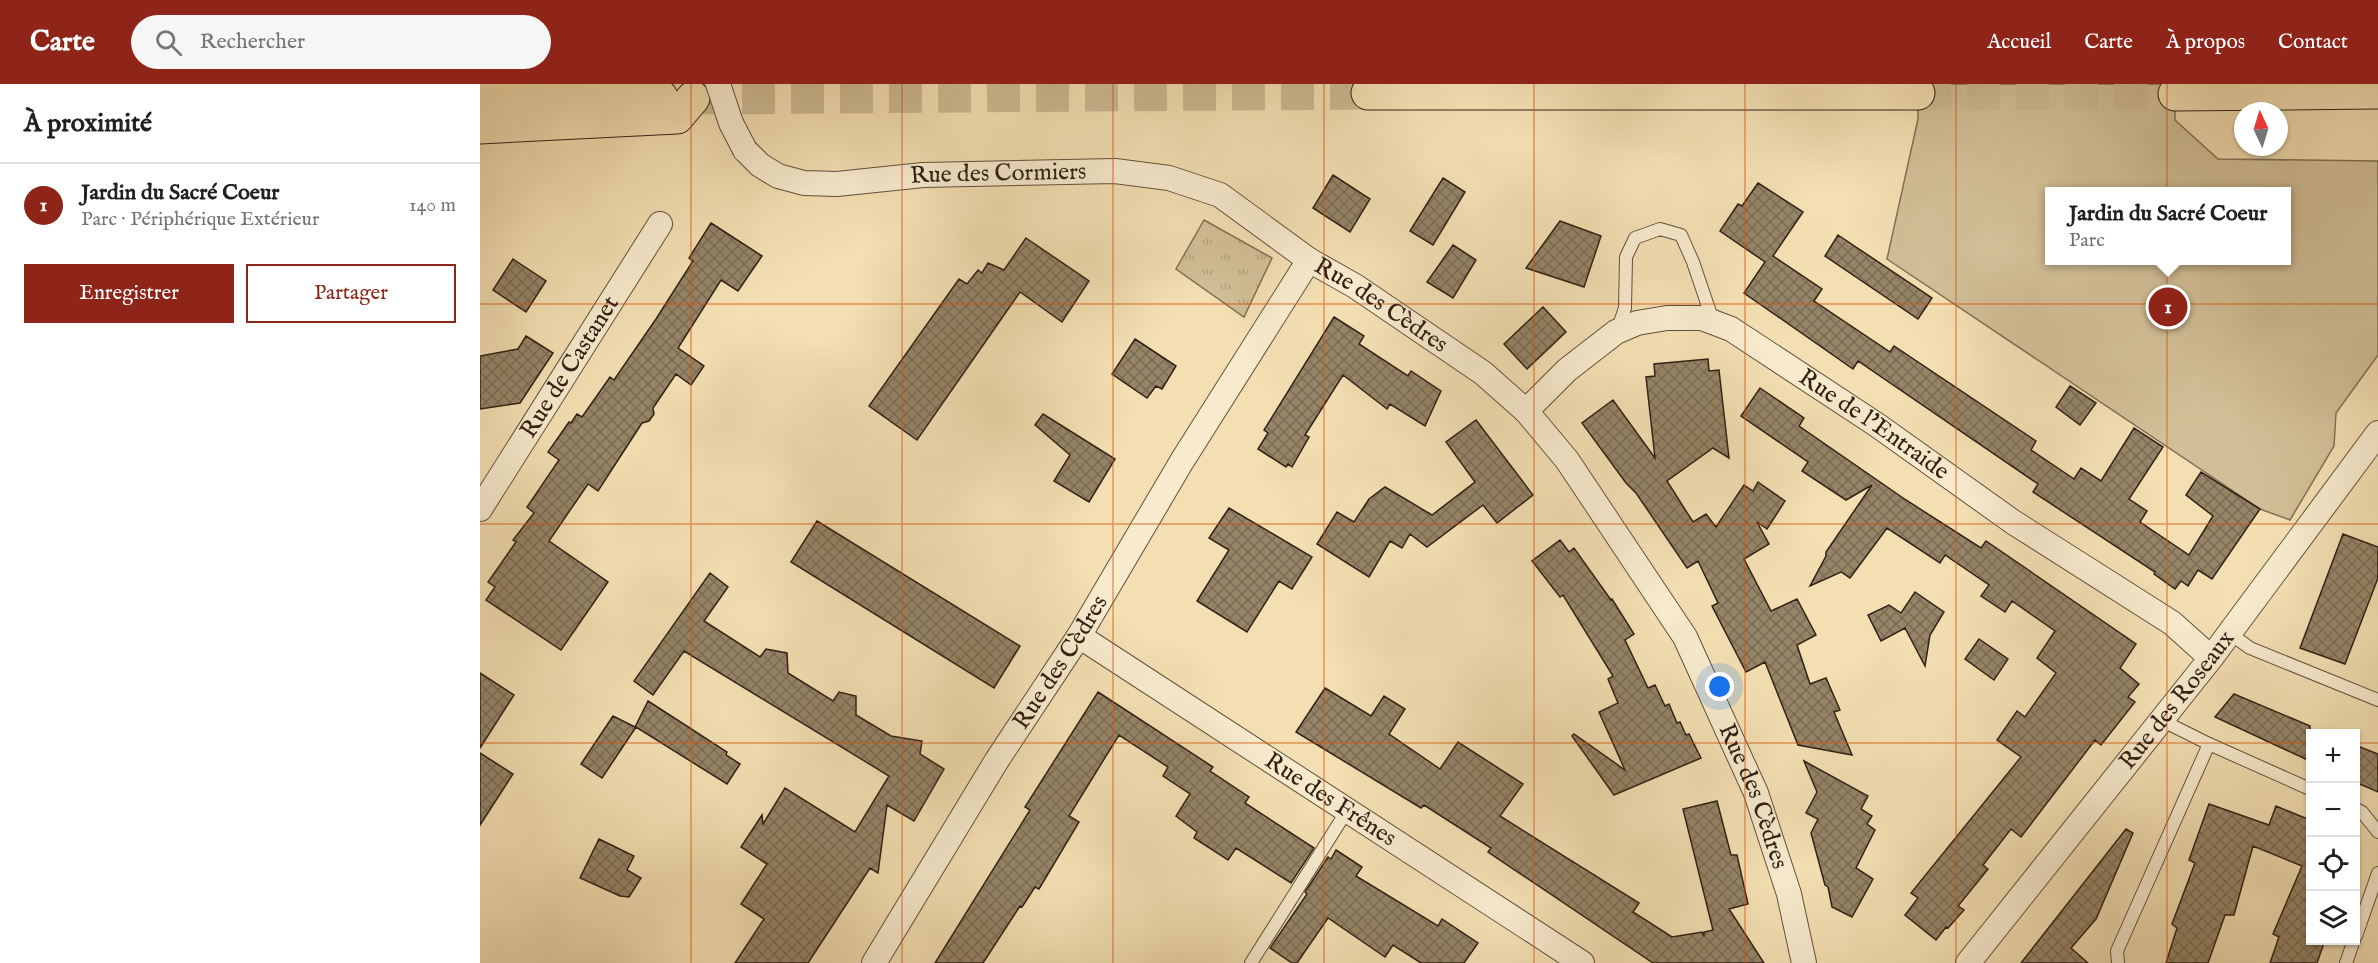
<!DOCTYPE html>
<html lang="fr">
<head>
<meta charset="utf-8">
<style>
  :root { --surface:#fff; --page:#f6f6f6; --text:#202124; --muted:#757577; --line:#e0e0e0; --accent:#8f2418 }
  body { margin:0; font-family:"IM FELL English",serif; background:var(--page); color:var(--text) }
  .controls { position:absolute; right:18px; bottom:18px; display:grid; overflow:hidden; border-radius:0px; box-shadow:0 2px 4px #0004 }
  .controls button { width:54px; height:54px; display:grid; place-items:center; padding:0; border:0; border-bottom:2px solid var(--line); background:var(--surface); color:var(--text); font:30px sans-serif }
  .compass { position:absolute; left:1754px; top:18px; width:54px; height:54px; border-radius:50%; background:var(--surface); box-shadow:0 2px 4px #0004; rotate:356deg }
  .you { position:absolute; left:1240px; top:603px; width:21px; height:21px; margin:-15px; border:4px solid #fff; border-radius:50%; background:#1a73e8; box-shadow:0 0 0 9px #1a73e833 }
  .badge { display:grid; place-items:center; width:39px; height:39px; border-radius:50%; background:var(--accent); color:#fff; font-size:20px; font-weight:700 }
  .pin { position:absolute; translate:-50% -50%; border:3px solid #fff; box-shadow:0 2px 6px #0006 }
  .popup { position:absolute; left:1565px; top:103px; width:246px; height:78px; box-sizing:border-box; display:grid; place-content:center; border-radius:0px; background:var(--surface); filter:drop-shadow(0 2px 4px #0005); font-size:20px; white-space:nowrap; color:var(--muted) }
  .popup b { font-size:22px; color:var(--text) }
  .popup::after { content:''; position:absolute; left:50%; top:100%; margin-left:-12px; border:12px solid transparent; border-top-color:var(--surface) }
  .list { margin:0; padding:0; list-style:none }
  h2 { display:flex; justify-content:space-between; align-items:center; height:78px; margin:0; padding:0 24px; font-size:26px }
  h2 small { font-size:20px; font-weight:400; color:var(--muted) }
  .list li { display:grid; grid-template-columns:39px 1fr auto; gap:18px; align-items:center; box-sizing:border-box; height:84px; padding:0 24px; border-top:2px solid var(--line) }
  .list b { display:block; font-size:22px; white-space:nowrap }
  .list p { margin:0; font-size:20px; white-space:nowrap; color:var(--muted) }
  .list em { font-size:20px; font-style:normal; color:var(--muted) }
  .actions { display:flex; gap:12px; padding:18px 24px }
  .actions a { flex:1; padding:14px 0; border:2px solid var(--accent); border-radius:0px; text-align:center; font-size:21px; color:var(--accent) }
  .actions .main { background:var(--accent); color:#fff }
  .icon { flex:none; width:33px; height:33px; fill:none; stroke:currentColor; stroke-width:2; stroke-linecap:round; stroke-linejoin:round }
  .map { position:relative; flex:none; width:1898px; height:879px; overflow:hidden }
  header { display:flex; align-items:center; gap:36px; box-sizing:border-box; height:84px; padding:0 30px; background:var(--accent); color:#fff }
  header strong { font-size:28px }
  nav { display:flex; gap:33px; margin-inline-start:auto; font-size:21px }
  .search { width:420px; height:54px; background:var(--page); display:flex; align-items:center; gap:15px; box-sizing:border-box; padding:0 21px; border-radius:33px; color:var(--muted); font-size:22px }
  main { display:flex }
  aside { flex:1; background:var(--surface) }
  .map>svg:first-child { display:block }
  .grass { fill:url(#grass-tufts); stroke:#817056; stroke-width:1.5 }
  .garden { fill:#d2bf97; stroke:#817056; stroke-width:1.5; fill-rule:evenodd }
  .building { fill:url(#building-cross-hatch); stroke:#302115; stroke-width:1.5 }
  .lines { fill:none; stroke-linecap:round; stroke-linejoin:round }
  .motorway-tunnel { stroke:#ccb993; stroke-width:33; stroke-dasharray:33 16; stroke-linecap:butt }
  .service-casing { stroke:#61503c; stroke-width:14 }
  .minor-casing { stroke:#61503c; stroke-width:26 }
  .motorway-casing { stroke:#302115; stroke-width:35 }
  .service { stroke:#f7eacd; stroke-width:12 }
  .minor { stroke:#f7eacd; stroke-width:24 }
  .motorway { stroke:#f3dfb2; stroke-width:33 }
  .minor-bridge-casing { stroke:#61503c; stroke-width:26; stroke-linecap:butt }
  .minor-bridge { stroke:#f7eacd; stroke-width:24 }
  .grid { fill:none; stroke:#d6530d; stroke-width:1.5; stroke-opacity:0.55 }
  .labels { text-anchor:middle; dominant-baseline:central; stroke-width:6; stroke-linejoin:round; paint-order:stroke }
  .street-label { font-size:24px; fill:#302115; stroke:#f7eacd }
</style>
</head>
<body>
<header>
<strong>Carte</strong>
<div class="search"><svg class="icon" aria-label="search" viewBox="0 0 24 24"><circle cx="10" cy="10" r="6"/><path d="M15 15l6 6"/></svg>Rechercher</div>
<nav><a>Accueil</a><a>Carte</a><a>À propos</a><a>Contact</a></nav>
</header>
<main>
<aside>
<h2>À proximité<small></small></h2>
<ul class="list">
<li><span class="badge">1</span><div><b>Jardin du Sacré Coeur</b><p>Parc · Périphérique Extérieur</p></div><em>140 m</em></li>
</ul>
<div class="actions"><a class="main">Enregistrer</a><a>Partager</a></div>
</aside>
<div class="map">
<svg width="1898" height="879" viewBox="0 0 1898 879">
  <defs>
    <pattern id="grass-tufts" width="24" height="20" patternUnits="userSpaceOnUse" patternTransform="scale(1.5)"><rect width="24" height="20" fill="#d2bf97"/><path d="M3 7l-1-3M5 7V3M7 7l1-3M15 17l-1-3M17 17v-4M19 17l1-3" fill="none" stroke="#b5a481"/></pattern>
    <pattern id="building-cross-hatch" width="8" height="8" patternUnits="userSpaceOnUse" patternTransform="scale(1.5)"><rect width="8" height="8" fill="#958467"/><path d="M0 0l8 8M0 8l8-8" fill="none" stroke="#7a6c54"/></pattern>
  </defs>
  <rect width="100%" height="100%" fill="#f3dfb2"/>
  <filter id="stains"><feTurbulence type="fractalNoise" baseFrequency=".00333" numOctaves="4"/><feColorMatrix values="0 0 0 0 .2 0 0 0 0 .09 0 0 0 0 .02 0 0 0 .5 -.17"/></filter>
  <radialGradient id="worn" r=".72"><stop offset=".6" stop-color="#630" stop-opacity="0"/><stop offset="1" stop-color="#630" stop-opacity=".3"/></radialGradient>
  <path class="grass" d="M724 136 792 174 764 233 696 185Z"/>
  <path class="garden" d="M1438 0H1695V36L1738 75 1898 77V271L1856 329 1854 362 1810 436 1780 425 1407 175 1438 35ZM1570 107H1806V176H1570Z"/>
  <path class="building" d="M853 91 890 115 870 148 833 124Z
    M963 94 985 108 953 161 930 147Z
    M1278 99 1323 128 1293 172 1342 205 1334 217 1410 268 1414 262 1556 357 1551 366 1594 395 1601 384 1621 397 1654 344 1683 363 1649 415 1667 427 1660 438 1709 471 1733 432 1706 411 1721 388 1780 425 1732 495 1718 486 1708 502 1701 497 1695 505 1674 490 1675 488 1553 408 1558 400 1378 277 1373 285 1264 209 1285 178 1240 147 1258 120 1262 122Z
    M1080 137 1121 152 1104 203 1046 184Z
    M231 139 282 172 258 207 241 196 198 264 224 282 211 301 196 290 173 324 174 330 169 337 162 339 118 407 108 400 69 457 128 498 81 566 6 516 15 503 8 498 36 458 33 456 54 429 47 423 79 376 68 368 89 338 91 339 97 330 102 333 130 293 134 296 176 235 213 177 209 174Z
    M1358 151 1452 214 1438 235 1345 172Z
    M546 154 609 197 582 238 540 208 437 356 389 322 479 195 487 200 498 186 502 189 508 179 524 186Z
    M973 161 996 176 973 214 947 198Z
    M33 175 66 197 46 228 13 206Z
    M1063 223 1086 248 1047 285 1024 260Z
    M854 233 884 252 879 260 928 292 931 287 961 307 945 342 910 320 907 325 863 291 825 351 829 353 812 383 808 380 806 383 778 365 788 349 784 346Z
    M46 252 73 269 40 319 0 325V272L38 265Z
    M655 255 696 282 682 305 676 302 667 314 632 290Z
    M1228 275 1229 287 1239 286 1249 374 1233 364 1187 397 1213 438 1226 430 1236 443 1264 401 1273 407 1278 398 1305 417 1287 445 1277 438 1289 460 1264 475 1291 527 1317 515 1336 551 1317 561 1330 600 1346 594 1360 626 1354 628 1372 671 1318 661 1285 578 1266 588 1232 522 1238 519 1218 477 1207 484 1156 409 1146 399 1102 339 1133 316 1175 374 1166 293 1175 292 1174 280Z
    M1590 302 1616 319 1600 341 1576 323Z
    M1280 304 1324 334 1319 342 1426 416 1501 464 1506 457 1656 560 1640 584 1659 600 1648 613 1655 618 1621 661 1615 656 1541 753 1531 745 1503 781 1508 785 1478 822 1484 826 1468 844 1466 843 1456 856 1425 831 1438 814 1431 809 1541 673 1517 656 1537 627 1545 633 1576 589 1557 574 1575 547 1532 517 1525 528 1501 512 1509 501 1465 471 1460 479 1407 444 1370 494 1361 488 1330 502 1346 472V468L1392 401 1366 416 1322 387 1328 378 1261 332Z
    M563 330 635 375 609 418 574 397 590 371 555 341Z
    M996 336 1053 411 1017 439 1003 421 947 463 930 450 922 464 910 457 889 493 837 460 857 428 874 438 889 415 905 403 952 431 995 398 966 358Z
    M749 424 832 473 812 505 799 497 767 548 717 517 749 466 729 454Z
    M337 437 540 562 514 604 311 478Z
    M1863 450 1898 463V494L1865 580 1820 564Z
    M1080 456 1089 468 1094 464 1131 516 1132 515 1154 550 1145 556 1168 604 1175 601 1185 622 1189 620 1197 639 1200 638 1206 651 1209 650 1221 674 1134 711 1092 652 1094 650 1145 686 1119 628 1138 619 1128 595 1133 592 1083 511 1080 513 1052 477Z
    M230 489 248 503 224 537 280 573 286 565 307 569 308 589 353 617 359 608 376 612V631L411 652 442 657 440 670 464 685 434 737 407 721 398 789 390 784 328 879H255L284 835 261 820 287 780 261 763 282 731 283 740 305 704 375 748 409 692 204 567 173 611 154 597Z
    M1435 508 1464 528 1450 551 1445 582 1425 544 1401 557 1388 531 1409 521 1421 529Z
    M1499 555 1528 575 1514 596 1485 575Z
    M0 589 34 611 0 664Z
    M845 604 891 632 904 612 925 625 909 650 960 685 978 658 1043 700 1020 732 1159 819 1153 828 1192 853 1222 848 1224 852V848L1233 846 1203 725 1237 717 1251 771H1257L1268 820 1249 825 1284 879H1173L1008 768 1011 764 944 721 941 724 816 648Z
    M618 608 733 683 730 687 769 713 765 719 834 764 811 799 756 764 748 776 714 754 717 748 696 732 710 710 683 692 688 683 639 651 589 732 599 738 559 805 555 803 542 823 540 822 503 879H455L550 726 545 723Z
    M1754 610 1830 642V677L1735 633Z
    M168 617 247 668 246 671 260 680 247 700 156 643 122 694 101 680 133 632 155 643Z
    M1875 661 1898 670V708L1875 698Z
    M0 669 33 690 0 741Z
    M1324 677 1388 712 1381 725 1392 732 1387 740 1395 746 1376 784 1393 795 1372 833 1352 823 1348 803 1345 801 1331 749 1338 735 1326 729 1337 708Z
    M1729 720 1789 741 1796 722 1830 736V856H1845L1837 879H1790L1799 853 1793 850 1822 782 1773 762 1754 831H1745L1728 879H1686L1697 844 1692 840 1715 779 1709 776Z
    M1646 745 1653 749 1616 835 1591 864 1608 879H1541Z
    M119 755 154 772 147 786 161 794 149 813 140 812 100 794Z
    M856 766 882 783 876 792 958 842 962 835 998 859 984 879H941L913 861 905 873 848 834 817 879H812L790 864 827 810 825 808 848 773 851 775Z"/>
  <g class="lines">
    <path class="motorway-tunnel" d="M1438 9 1695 10
      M213 14 888 9"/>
    <g class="service-casing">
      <path id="service" d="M1137 247 1145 224 1146 173 1155 154 1180 145 1201 151 1213 178 1233 237
        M1749 549 1770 564 1898 616
        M1681 636 1729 660 1830 705
        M1876 725 1882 728 1898 748
        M1876 852 1898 789
        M771 879 868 725
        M1638 879 1637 867 1729 660
        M1866 879 1874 856"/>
    </g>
    <g class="minor-casing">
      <g id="minor">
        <path id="s1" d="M265 66 280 81 298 92 324 99 357 100 443 91 635 87 689 94 740 111 829 176"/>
        <path id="s2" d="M1046 327 1087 286 1136 248 1157 239 1187 234H1222L1251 245 1397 341 1533 438 1692 539 1731 574"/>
        <path id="s3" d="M0 425 180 140"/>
        <path id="s4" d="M599 552 1102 879"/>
        <path id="s5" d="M394 879 517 676 599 552 702 377 829 176 875 202 1003 289 1046 327 1087 376 1205 553 1276 709 1309 810 1324 879"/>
        <path id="s6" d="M1488 879 1731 574 1898 349"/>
      </g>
    </g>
    <g class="motorway-casing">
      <path id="motorway" d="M888 9H1438
        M1695 10 1898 8
        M0 12 181 13
        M0 43 197 33 213 14"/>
    </g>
    <use href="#service" class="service"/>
    <use href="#minor" class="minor"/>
    <use href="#motorway" class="motorway"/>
    <g class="minor-bridge-casing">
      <path id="minor-bridge" d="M238 0 251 39 265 66"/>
    </g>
    <use href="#minor-bridge" class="minor-bridge"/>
  </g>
  <path class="grid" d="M211 0V879M422 0V879M633 0V879M844 0V879M1054 0V879M1265 0V879M1476 0V879M1687 0V879M0 220H1898M0 440H1898M0 659H1830M1876 659H1898"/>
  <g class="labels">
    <g class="street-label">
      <text stroke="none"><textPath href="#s1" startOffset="264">Rue des Cormiers</textPath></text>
      <text stroke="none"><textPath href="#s5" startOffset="912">Rue des Cèdres</textPath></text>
      <text stroke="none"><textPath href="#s3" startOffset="168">Rue de Castanet</textPath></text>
      <text stroke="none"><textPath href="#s2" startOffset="411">Rue de l'Entraide</textPath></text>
      <text stroke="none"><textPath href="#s5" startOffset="354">Rue des Cèdres</textPath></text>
      <text stroke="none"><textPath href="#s6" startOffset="336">Rue des Roseaux</textPath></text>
      <text stroke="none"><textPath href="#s5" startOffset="1542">Rue des Cèdres</textPath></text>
      <text stroke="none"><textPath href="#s4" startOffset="300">Rue des Frênes</textPath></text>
    </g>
  </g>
  <rect width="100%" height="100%" filter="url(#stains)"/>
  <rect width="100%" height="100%" fill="url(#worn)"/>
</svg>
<div class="controls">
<button>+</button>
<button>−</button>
<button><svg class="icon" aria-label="locate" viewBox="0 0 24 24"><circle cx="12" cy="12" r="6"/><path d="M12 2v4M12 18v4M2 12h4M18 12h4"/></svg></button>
<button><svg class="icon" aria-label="layers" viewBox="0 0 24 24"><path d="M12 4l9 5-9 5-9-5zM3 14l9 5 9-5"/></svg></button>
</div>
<svg class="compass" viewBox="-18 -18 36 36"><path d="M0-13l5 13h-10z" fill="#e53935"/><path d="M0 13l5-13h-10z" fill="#757577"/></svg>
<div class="you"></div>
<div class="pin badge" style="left:1688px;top:223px">1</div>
<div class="popup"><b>Jardin du Sacré Coeur</b>Parc</div>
</div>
</main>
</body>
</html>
